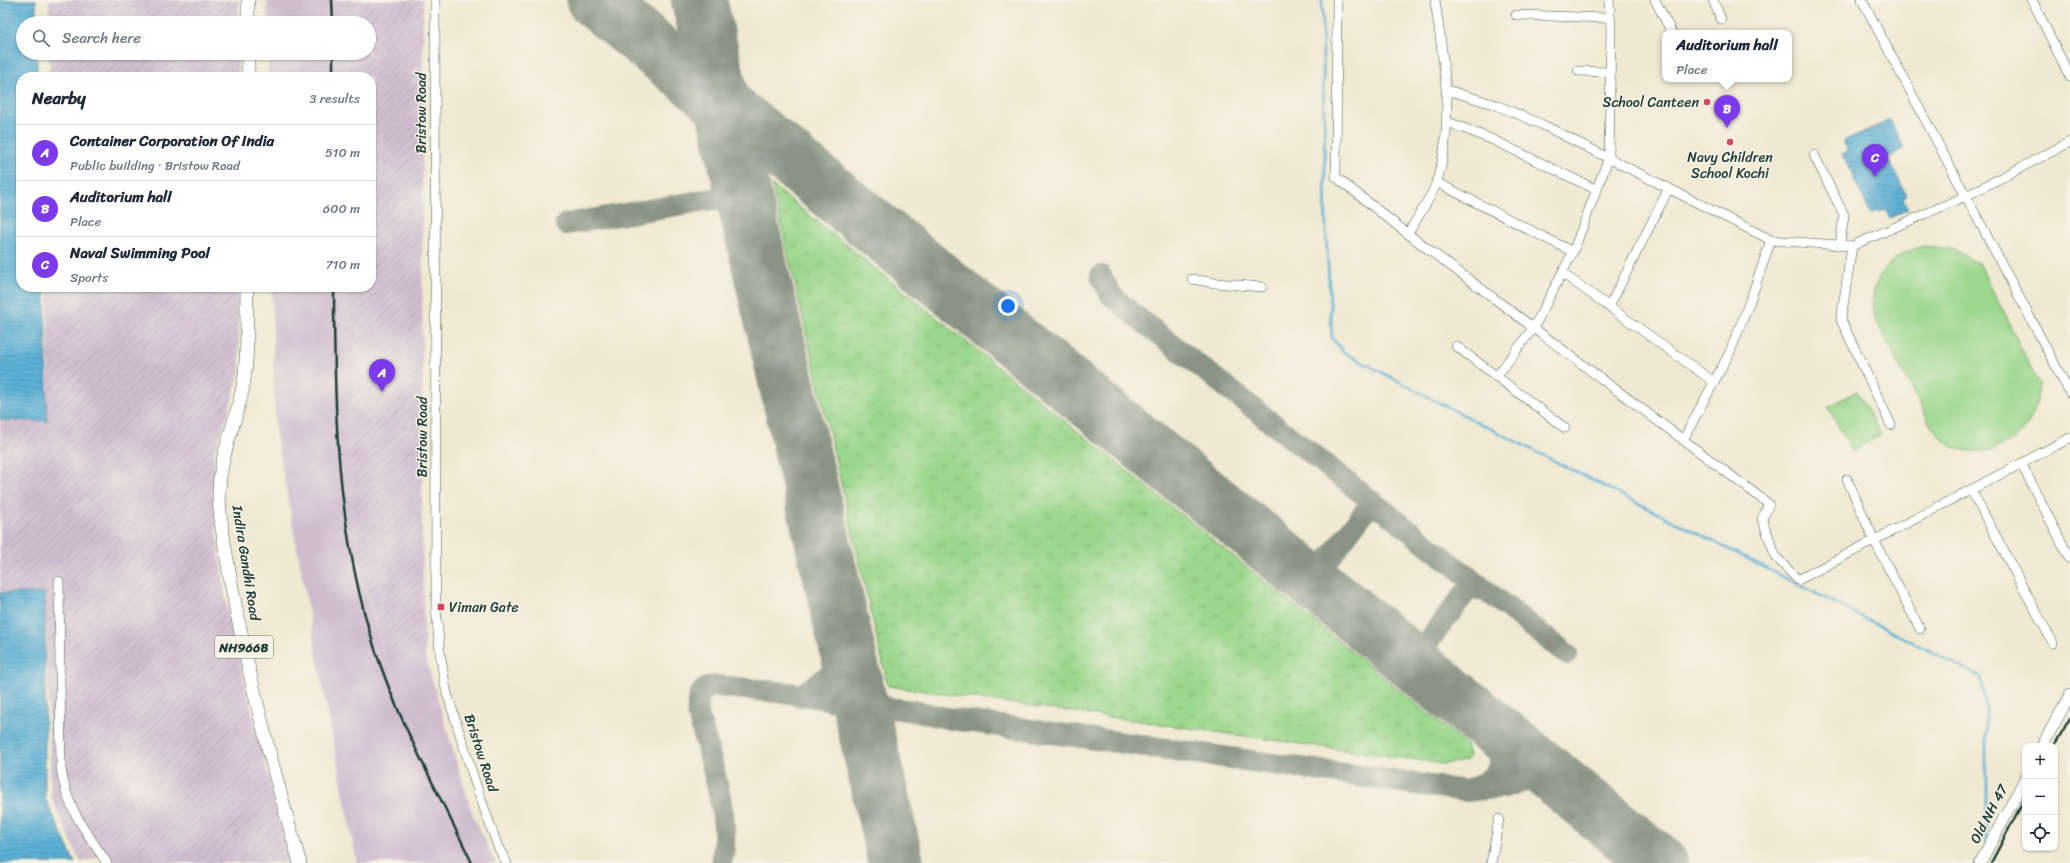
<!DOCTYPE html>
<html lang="en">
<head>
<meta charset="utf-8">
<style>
  :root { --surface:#fff; --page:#f6f6f7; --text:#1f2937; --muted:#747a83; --line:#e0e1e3; --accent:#7c3aed }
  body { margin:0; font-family:Sriracha,sans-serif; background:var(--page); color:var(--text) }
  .controls { position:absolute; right:12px; bottom:12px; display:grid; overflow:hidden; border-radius:8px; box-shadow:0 1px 3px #0004 }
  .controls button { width:36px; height:36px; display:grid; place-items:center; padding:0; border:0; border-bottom:1px solid var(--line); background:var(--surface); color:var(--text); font:20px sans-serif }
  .you { position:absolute; left:1008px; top:306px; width:14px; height:14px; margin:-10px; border:3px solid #fff; border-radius:50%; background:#1a73e8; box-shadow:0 0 0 6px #1a73e833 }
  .badge { display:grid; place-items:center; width:26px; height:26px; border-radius:50%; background:var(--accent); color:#fff; font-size:13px; font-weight:700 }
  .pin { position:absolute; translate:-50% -33px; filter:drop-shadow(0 1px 2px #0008) }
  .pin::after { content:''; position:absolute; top:21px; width:14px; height:12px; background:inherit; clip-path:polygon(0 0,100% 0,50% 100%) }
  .popup { position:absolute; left:1662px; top:30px; width:130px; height:52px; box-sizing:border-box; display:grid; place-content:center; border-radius:8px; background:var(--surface); filter:drop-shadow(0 1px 3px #0005); font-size:13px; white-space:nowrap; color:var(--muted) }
  .popup b { font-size:15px; color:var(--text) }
  .popup::after { content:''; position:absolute; left:50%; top:100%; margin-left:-8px; border:8px solid transparent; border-top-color:var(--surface) }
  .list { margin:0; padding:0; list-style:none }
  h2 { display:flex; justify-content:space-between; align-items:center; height:52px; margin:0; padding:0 16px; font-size:17px }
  h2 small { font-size:13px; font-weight:400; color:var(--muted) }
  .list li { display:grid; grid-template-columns:26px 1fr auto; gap:12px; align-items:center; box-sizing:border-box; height:56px; padding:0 16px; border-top:1px solid var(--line) }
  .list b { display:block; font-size:15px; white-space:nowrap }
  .list p { margin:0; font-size:13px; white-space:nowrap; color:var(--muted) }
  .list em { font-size:13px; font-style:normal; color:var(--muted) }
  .icon { flex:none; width:22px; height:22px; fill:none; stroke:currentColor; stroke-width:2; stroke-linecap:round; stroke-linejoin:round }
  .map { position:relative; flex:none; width:2070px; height:863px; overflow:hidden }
  .search { position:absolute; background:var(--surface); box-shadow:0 1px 3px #0004; left:16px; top:16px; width:360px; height:44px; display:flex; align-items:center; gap:10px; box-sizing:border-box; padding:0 14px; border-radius:22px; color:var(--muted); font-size:15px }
  .panel { position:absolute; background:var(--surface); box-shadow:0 1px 3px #0004; left:16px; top:72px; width:360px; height:220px; border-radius:16px }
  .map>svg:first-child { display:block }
  .industrial { fill:url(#industrial-furrows) }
  .railway { fill:#cfbdcf }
  .park { fill:url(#park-tufts); stroke:#5d8a60 }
  .pitch { fill:#9bd78c; stroke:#5d8a60 }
  .water { fill:url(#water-rules); stroke:#3d7786 }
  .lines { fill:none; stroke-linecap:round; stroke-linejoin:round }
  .stream { stroke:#5bb1d7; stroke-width:2.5 }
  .taxiway { stroke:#889383; stroke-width:22 }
  .runway { stroke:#889383; stroke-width:56 }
  .minor-casing { stroke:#3e574c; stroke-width:10 }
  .major-casing { stroke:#3e574c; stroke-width:12 }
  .highway-casing { stroke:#3e574c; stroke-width:14 }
  .minor { stroke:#fff; stroke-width:9 }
  .major { stroke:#fff; stroke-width:11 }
  .highway { stroke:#fff; stroke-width:13 }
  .rail { stroke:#1f3d34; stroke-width:2.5 }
  .poi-dot { fill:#d1495b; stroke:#f7f3e8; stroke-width:1.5 }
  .labels { text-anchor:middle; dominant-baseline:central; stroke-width:3; stroke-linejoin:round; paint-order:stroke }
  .shield { fill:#f7f3e8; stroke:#60746a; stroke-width:1 }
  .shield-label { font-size:13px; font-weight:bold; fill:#1f3d34 }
  .poi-label { font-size:14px; fill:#1f3d34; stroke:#f7f3e8; text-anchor:end }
  .street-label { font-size:14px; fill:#1f3d34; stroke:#f7f3e8 }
</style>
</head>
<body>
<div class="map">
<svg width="2070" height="863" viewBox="0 0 2070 863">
  <defs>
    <pattern id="industrial-furrows" width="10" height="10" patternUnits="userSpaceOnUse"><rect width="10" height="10" fill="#cfbdcf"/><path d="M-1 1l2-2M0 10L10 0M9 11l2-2" fill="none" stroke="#b1a3b2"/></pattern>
    <pattern id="park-tufts" width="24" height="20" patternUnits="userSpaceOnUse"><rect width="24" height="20" fill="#9bd78c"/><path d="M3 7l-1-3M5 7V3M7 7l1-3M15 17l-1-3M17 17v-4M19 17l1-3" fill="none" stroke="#85b979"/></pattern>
    <pattern id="water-rules" width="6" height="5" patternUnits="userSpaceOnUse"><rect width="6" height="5" fill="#5bb1d7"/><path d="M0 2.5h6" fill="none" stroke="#4b91af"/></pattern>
  </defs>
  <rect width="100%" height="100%" fill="#f7f3e8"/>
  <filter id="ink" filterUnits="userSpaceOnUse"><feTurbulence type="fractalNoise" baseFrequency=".025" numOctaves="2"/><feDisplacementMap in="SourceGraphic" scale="8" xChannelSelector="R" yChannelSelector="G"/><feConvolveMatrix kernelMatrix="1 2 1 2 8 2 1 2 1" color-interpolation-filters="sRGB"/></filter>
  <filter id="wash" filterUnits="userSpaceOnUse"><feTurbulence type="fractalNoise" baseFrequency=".012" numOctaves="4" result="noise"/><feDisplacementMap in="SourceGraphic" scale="16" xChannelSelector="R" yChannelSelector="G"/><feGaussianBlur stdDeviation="0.9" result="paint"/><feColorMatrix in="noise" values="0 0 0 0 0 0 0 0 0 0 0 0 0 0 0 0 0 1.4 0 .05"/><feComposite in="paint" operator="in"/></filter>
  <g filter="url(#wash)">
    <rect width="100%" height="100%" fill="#f0e9d2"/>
    <path class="industrial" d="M49 0H239L238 23H49Z
      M350 0H423L422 530 425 656 387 661 359 564 353 496 347 385 348 287H371V77H349V53H369V23H350Z
      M49 53H238V77H49Z
      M48 287H237L240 370 229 410 214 453V505L220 563 230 623 290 863H114L106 853 81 863 51 797 45 593H0V420L47 421Z"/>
    <path class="railway" d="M267 0H350V23H267Z
      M268 53H349V77H268Z
      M272 287H348L347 385 353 496 359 564 368 598 387 661 425 656 472 813 496 863H357L320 673 275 429Z"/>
    <path class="park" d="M772 185 1466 744 1469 755 1466 761 1444 764 888 686Z"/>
    <path class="pitch" d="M1924 246 1954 249 1980 265 2039 384C2038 394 2037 404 2033 414 2020 447 1972 464 1943 440 1939 436 1935 430 1931 426L1873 315C1869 277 1889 255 1924 246Z
      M1857 391 1881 435 1852 451 1828 407Z"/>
    <path class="water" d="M0 0H36V23H23V53H37V77H21V287H45L47 421 0 420Z
      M1890 120 1904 148 1888 158 1907 196 1903 199 1908 209 1890 218 1885 210 1880 212 1879 210 1871 214 1842 154 1848 151 1843 141Z
      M0 593H45V798L75 863H0Z"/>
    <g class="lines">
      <path class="stream" d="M1322 0 1326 229 1332 338 1343 352 1434 400 1981 677 1986 708V842"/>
      <path class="taxiway" d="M719 198 730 188 738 168
        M566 224 719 198C732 198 742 204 748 215
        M1101 276 1111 295 1133 314 1567 654
        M1321 589 1319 577 1323 567 1365 511 1373 507 1381 509
        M1422 670 1420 658 1424 647 1466 592 1475 588 1486 591
        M855 686C864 699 872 705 888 708
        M800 696 849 661
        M865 729C865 723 865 716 870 712 883 702 935 716 952 719L1466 791 1504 787 1533 779 1542 778 1555 783 1579 797
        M1471 789C1515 771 1502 748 1481 718
        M722 858C732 822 708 751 698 714 697 699 699 687 717 686 744 689 829 694 849 707 856 713 860 721 865 729"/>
      <path class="runway" d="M594 0 1660 863
        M699 0 896 863"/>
    </g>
  </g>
  <g filter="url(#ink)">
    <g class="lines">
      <g class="minor-casing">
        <path id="minor" d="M435 0 436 609 440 652 446 690 476 785 498 847 507 863
          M1337 0 1336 177 1408 234 1769 504 1762 519 1776 557 1798 580 2070 438
          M1655 0 1672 33
          M1713 0 1721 19
          M1862 0 2070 393
          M2032 0 2070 77
          M1516 15 1610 18
          M1578 71 1609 72
          M1447 90 1496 105 1541 124 1771 240 1852 246 1966 196 2070 142
          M1448 122 1491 139 1597 190
          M1814 155 1844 215 1840 245
          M1436 182 1573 252
          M1408 234C1417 217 1431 199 1437 181 1456 121 1443 60 1435 0
          M1852 246 1841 320 1891 425
          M1562 273 1714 382
          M1192 279 1215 283 1262 287
          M1609 307 1669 188
          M1456 346 1565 428
          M1496 377 1534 327 1573 252 1609 157 1611 29 1609 0
          M1683 440 1730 352 1750 301 1771 240
          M2021 463 2070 559
          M1847 479 1874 540 1920 629
          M1971 490 2053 643
          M59 581 61 768C66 808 85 830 107 863
          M1491 863 1499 819"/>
      </g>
      <g class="major-casing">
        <path id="major" d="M2042 746 2070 695
          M1980 863 2025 779"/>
      </g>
      <g class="highway-casing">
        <path id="highway" d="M248 23V0
          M248 77V53
          M247 287C246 320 249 354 243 386 236 425 218 457 219 498 221 534 230 578 237 614 254 698 276 781 300 863"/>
      </g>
      <use href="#minor" class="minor"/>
      <use href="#major" class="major"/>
      <use href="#highway" class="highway"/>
      <path class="rail" d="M332 0 333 23
        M333 53V77
        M334 287C334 410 336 527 374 646 398 722 438 791 472 863
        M2054 746 2070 718
        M1991 863 2025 798"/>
    </g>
  </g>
  <g class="poi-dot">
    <circle cx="1707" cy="102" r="4"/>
    <circle cx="1730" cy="142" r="4"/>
    <rect x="437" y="603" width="8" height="8" rx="2"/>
  </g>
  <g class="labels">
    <rect class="shield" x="215" y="636" width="58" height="22" rx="3"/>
    <g class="shield-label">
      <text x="244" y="647">NH966B</text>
    </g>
    <g class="poi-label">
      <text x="1699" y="102">School Canteen</text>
      <text x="1730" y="157" text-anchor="middle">Navy Children<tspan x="1730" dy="16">School Kochi</tspan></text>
      <text x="449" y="607" text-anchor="start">Viman Gate</text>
    </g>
    <g class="street-label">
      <text transform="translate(421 113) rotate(-90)">Bristow Road</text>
      <text transform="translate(422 437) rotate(-90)">Bristow Road</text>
      <text transform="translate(246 563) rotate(81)">Indira Gandhi Road</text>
      <text transform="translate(481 753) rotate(72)">Bristow Road</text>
      <text transform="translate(1989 814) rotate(-62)">Old NH 47</text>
    </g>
  </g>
</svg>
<div class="controls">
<button>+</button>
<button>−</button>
<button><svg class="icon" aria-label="locate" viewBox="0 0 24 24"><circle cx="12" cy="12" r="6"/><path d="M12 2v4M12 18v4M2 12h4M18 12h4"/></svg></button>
</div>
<div class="you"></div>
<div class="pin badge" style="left:382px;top:392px">A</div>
<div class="pin badge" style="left:1727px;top:128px">B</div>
<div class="popup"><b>Auditorium hall</b>Place</div>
<div class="pin badge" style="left:1875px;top:177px">C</div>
<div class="search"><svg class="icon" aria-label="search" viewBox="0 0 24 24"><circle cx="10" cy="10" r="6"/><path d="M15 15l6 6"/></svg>Search here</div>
<section class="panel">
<h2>Nearby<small>3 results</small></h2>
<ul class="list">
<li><span class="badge">A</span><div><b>Container Corporation Of India</b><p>Public building · Bristow Road</p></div><em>510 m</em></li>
<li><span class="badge">B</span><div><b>Auditorium hall</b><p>Place</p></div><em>600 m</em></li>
<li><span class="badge">C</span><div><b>Naval Swimming Pool</b><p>Sports</p></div><em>710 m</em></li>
</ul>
</section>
</div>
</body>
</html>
